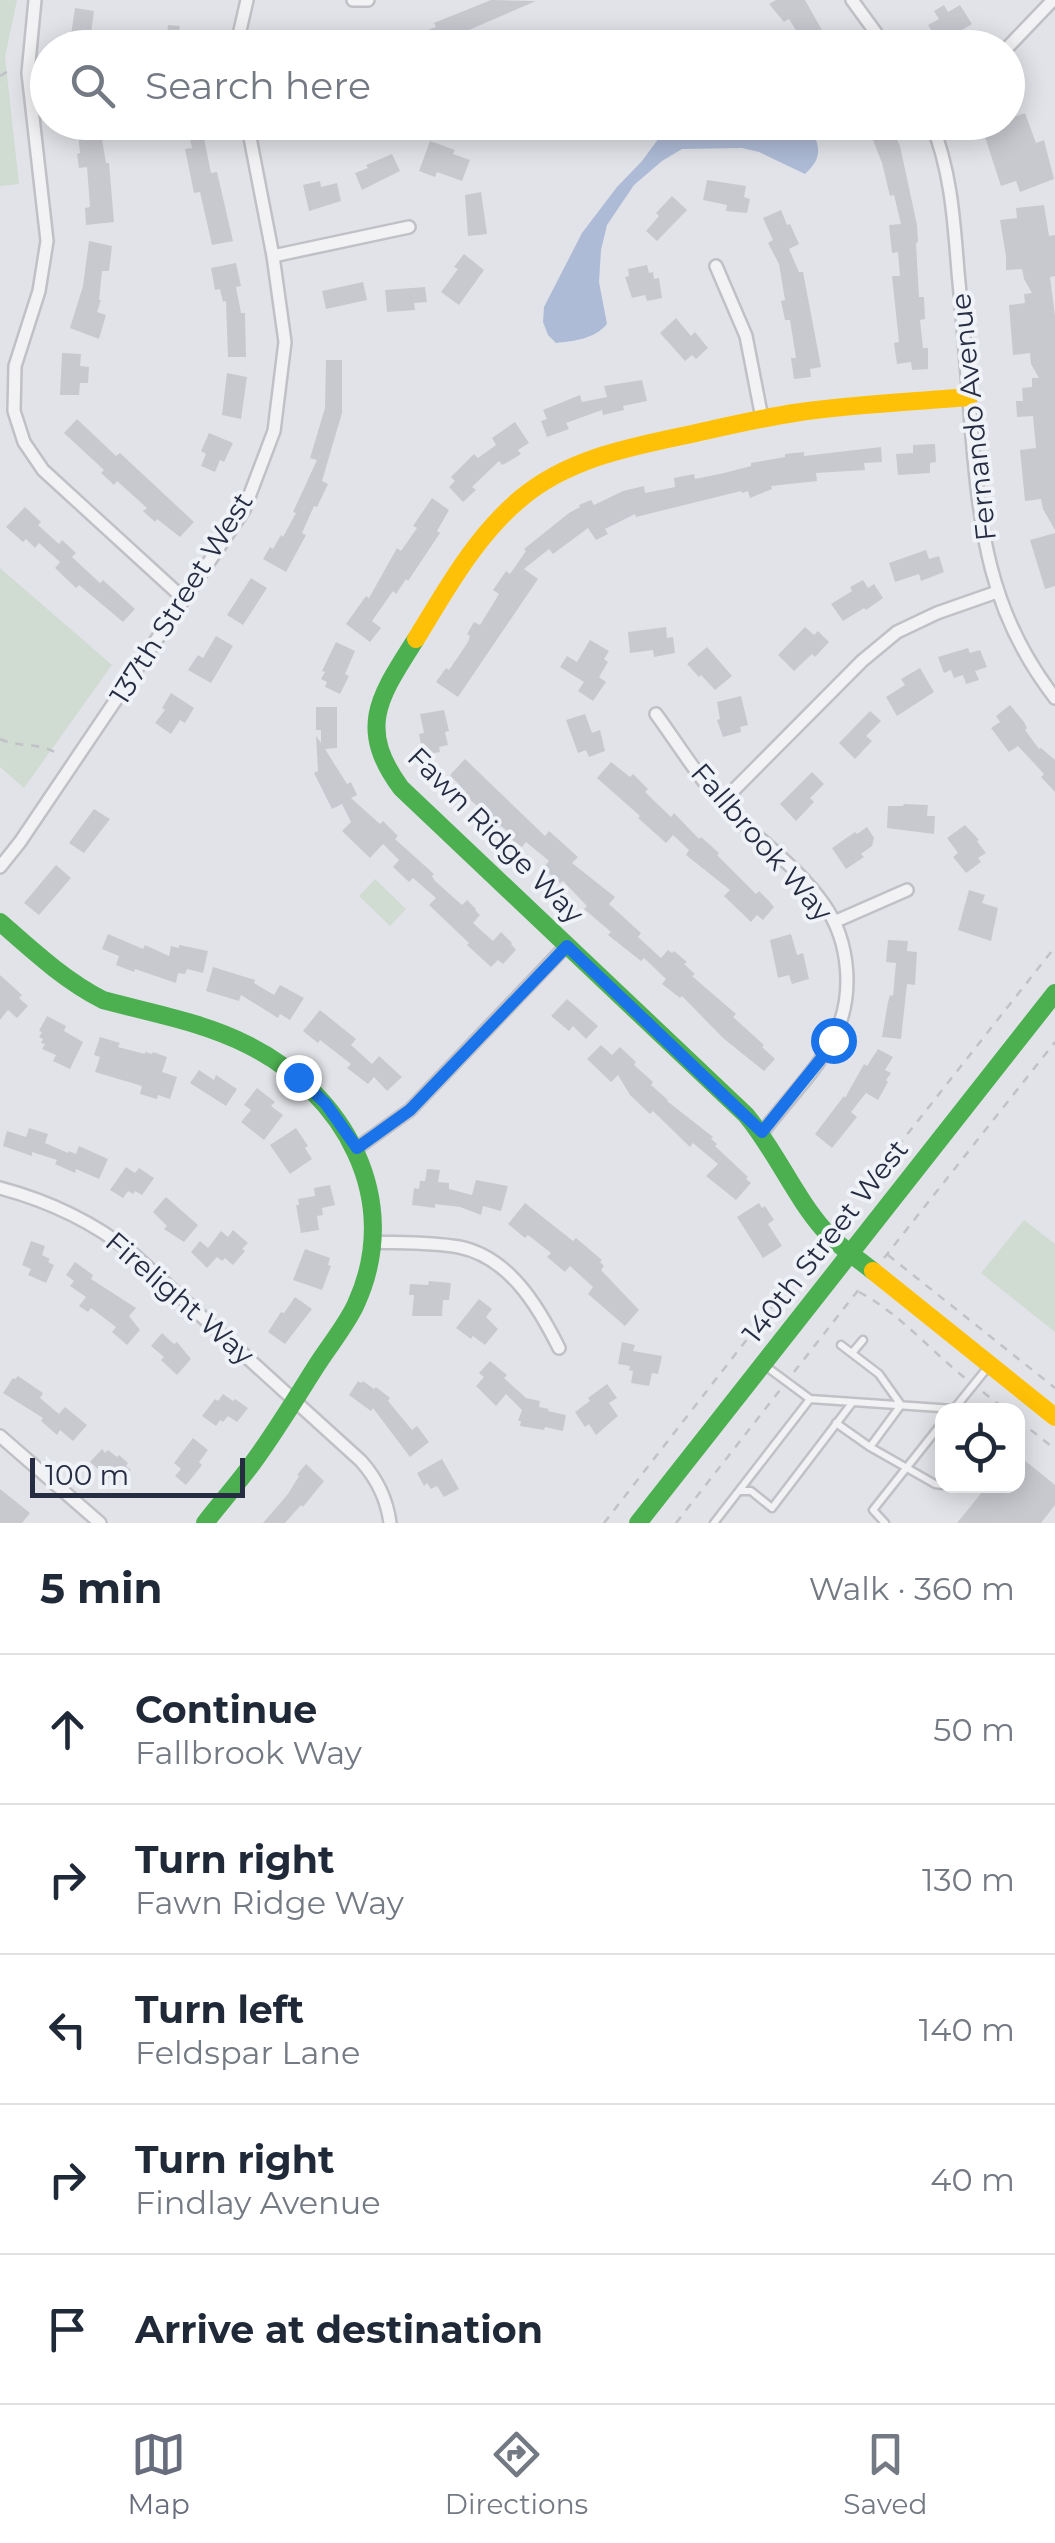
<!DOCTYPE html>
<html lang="en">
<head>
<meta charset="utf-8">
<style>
  :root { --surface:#fff; --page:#f6f6f7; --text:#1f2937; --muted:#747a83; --line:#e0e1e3; --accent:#686d7d }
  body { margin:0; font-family:Montserrat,sans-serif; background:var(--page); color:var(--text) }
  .controls { position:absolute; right:30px; bottom:30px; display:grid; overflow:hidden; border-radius:20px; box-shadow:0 5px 25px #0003 }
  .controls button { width:90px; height:90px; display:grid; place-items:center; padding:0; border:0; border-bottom:2px solid var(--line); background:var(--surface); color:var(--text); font:50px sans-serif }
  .scale { position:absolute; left:30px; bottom:25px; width:215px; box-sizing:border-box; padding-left:10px; border:5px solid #262d43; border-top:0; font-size:28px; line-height:35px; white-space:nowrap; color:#262d43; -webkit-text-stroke:8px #eff2f7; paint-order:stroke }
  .stop { position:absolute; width:30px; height:30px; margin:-22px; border:8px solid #1a73e8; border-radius:50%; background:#fff }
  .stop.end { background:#1a73e8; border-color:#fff; box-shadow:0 2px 10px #0008 }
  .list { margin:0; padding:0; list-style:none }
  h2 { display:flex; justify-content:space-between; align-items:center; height:130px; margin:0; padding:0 40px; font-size:42px }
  h2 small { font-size:32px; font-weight:400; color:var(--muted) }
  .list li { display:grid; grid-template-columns:65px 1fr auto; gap:30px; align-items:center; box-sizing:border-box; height:150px; padding:0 40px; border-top:2px solid var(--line) }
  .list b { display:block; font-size:38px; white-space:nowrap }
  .list p { margin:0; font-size:32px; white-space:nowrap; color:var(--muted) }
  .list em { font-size:32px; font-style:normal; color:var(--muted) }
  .icon { flex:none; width:55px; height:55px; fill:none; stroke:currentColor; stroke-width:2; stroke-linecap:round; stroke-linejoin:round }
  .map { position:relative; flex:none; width:1055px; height:1523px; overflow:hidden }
  .search { position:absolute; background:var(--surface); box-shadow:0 5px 25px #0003; left:30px; right:30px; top:30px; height:110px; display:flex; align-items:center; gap:25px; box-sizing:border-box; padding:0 35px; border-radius:55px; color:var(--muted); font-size:38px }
  .sheet { height:880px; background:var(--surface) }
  nav { display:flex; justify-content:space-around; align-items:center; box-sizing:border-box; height:140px; border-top:2px solid var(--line); background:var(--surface); font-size:28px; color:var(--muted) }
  nav a { display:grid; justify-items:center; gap:5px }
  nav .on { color:var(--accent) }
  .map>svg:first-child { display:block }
  .green { fill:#d0dbd2 }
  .water { fill:#aebbd6 }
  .building { fill:#c8c9cf }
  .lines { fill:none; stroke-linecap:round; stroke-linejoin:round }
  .lane-casing { stroke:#c0c1c6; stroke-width:11 }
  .street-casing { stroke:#c0c1c6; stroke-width:16 }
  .path { stroke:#c0c2c8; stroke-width:2.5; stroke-dasharray:8 8; stroke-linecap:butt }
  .lane { stroke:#f2f2f4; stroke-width:6 }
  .street { stroke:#f2f2f4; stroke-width:11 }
  .fast { stroke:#4caf50; stroke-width:18 }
  .slow { stroke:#ffc107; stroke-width:18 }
  .route { stroke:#1a73e8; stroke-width:12 }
  .labels { text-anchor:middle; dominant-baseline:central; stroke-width:8; stroke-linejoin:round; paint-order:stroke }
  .street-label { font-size:28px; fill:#262d43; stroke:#eff2f7 }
</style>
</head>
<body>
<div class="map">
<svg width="1055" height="1523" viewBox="0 0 1055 1523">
  <rect width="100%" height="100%" fill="#e2e3e8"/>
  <path class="green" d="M0 0H17L5 57 19 184 0 186Z
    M0 568 112 665 24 788 0 767Z
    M375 879 406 909 390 926 359 896Z
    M1024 1220 1055 1244V1332L981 1273Z"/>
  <path class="water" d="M670 123H808C819 144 825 156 805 174L759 152 742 148 682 149 662 161 634 185 607 225 601 250 599 282 607 324C594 339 575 341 556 343L548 335 543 322 544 307 582 233 617 187 642 161Z"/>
  <path class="building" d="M491 0 536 1 462 33 464 39 444 47 442 41 428 46 422 32 436 27 434 23Z
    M776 0H805L832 48H807L789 19 784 22 769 4Z
    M944 5 948 12 960 5 972 24 952 36 955 41 945 48H935L929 38 934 35 928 25 939 19 934 11Z
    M75 8 94 11 89 48H69Z
    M168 25 180 26 179 31 195 32 194 48H166Z
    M1025 113 1036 143 1044 140 1054 179 1020 192 1016 181 1001 186 985 137 1000 132 998 122H1008V119Z
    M90 122H99L106 163H109L114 222 86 225 85 208 90 207 87 167 79 168 77 154 80 153 77 125Z
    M186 122H226L227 128 203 133 211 173 217 172 233 241 212 245 200 192 194 193 185 149 192 148Z
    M866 122H888L900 146 917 225 918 242 916 243 919 297H924L925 319 920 320 923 348H928V369L912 370 911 362 897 364 894 343 899 342 892 276H900L898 252 892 253 889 225 901 224 894 195 890 196 882 163Z
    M430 141 455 150 453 154 470 160 462 181 437 172 435 177 419 171Z
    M392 154 400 171 362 190 355 173 368 168 366 165Z
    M707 180 746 186 744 197 750 199 747 213 726 211 727 205 703 200Z
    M320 181 321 187 337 183 341 201 309 211 303 185Z
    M481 192 487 234 468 236 465 195Z
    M672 196 687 210 657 241 646 231 659 216 656 213Z
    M1044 205 1049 236 1055 235V276L1050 277 1055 316V530L1043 509 1041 499 1025 501 1020 450 1036 448 1033 416 1017 417 1016 401H1023L1022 388 1032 387V378H1039L1031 364 1030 353 1013 355 1009 305 1025 303 1024 294 1032 293 1024 279 1022 269 1006 270V256L1000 220 1017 218 1016 208Z
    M781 210 787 225 790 224 799 244 789 249 799 272H803L821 367 810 369 811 377 794 379 791 358H796L790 320H785L781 301 785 300 779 264 768 243 773 240 763 218Z
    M89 241 112 246 109 271H102L99 300H101L97 312 106 315 99 339 70 328 83 286Z
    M464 254 484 270 459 305 441 292 458 269 454 267Z
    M236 263 241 286 236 287 241 313H245L246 357H228L226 301 223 302 220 289 215 290 211 268Z
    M647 265 649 273 653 272 654 279 659 278 662 298 647 301 645 295 632 298 625 277 629 276 628 269Z
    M363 282 367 300 326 309 322 291Z
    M425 287 427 302 414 303 415 310 387 312 385 290Z
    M676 318 691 336 695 332 708 348 696 359 692 355 685 361 660 333Z
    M62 353 81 354 80 366 89 367 88 383H80L79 395H60Z
    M326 360H342V413L322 481 328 484 317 507 314 506 302 533 306 535 286 572 263 559 270 547 273 549 281 535 283 537 296 513 293 512 317 460 310 458 325 408Z
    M227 373 247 377 241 419 222 415Z
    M642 380 647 401 623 406 624 410 603 415 602 410 566 423 569 429 547 437 541 421 547 419 543 410 580 395 582 402 607 397 604 386Z
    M77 419 116 456 120 453 194 522 180 537 157 519 155 522 143 511 147 508 117 481 114 485 101 473 104 470 64 433Z
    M515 422 529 443 518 450 521 454 508 462 502 465 499 461 472 487 476 490 463 502 449 487 455 481 451 477 474 454 478 458 496 445 492 438Z
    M209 433 233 443 224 462 220 460 215 472 201 466 206 454 201 451Z
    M935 444 936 462 930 463V473L898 475 896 454 913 453V445Z
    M881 447 882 462 864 463 865 470 816 473 817 481 771 486 772 489 750 498 748 491 742 493 741 491 636 517 635 514 605 529 608 534 596 540 588 528 553 554 549 549 524 569 538 579 458 697 436 682 446 668 449 670 468 642 470 636 467 634 474 622 480 625 499 594 493 590 506 571 510 574 526 551 524 549 569 513 580 507 579 505 591 500 594 505 623 491 644 486 645 493 675 487 674 478 694 474 695 479 724 473 751 466V463L785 457V454L804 452V456Z
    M432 498 449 510 437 531 440 533 408 581 406 579 396 594 393 591 372 621 381 628 370 642 346 624 366 596 369 598 397 548 401 551 417 528 413 526Z
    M25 507 41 522 38 525 59 544 62 540 76 553 72 557 100 583 103 580 135 609 123 622 79 585 76 588 55 568 60 562 39 543 35 548 26 539 23 542 6 527Z
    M1055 533V586L1045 589 1030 540Z
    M926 550 929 559 939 556 944 572 921 581 919 574 895 582 889 563Z
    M251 578 267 588 243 625 227 615Z
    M863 580 868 588 874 584 883 598 866 610 864 608 843 621 831 604 852 591 850 587Z
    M666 627 667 638 673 637 675 653 654 657 653 650 630 653 628 632Z
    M805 627 814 635 818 631 829 642 815 657 812 654 794 671 778 655Z
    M216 636 233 646 211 683 188 670 198 655 203 658Z
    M590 640 609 651 604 659 608 662 599 677 606 682 593 701 578 691 584 682 560 667 567 656 577 662Z
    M336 642 355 651 345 674 349 676 340 694 325 687 327 682 321 679 325 672 322 671Z
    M707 647 732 676 715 690 701 675 699 677 687 664Z
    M968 648 970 653 980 650 987 667 975 671 979 680 966 684 963 675 954 678 951 670 944 673 938 657Z
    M920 668 934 692 897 716 886 697 905 685 901 679Z
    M171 693 194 708 185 723 180 720 171 734 155 723 165 710 162 708Z
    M741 696 748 725 740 727 741 732 723 737 717 720 720 719 717 702Z
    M1010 705 1024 722 1027 728 1025 730 1039 749 1041 748 1055 760V792L1041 777 1044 774 1018 746 1009 752 991 728 1000 722 996 716Z
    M316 707H337V748L325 749 347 784 351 782 357 795 351 798 380 824 383 821 398 836 395 839 434 874 432 876 435 881 462 905 467 900 476 909 475 910 480 915 473 923 493 941 501 932 512 943 511 944 516 950 503 964 498 960 491 967 467 945 469 943 429 905 436 898 413 878 409 882 393 867 399 860 383 844 370 858 342 831 351 822 342 804 332 809 314 773 318 771 316 736 321 743V730H316Z
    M444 710 449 731 445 732 448 745 439 747 440 752 423 755 419 734 424 733 420 714Z
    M870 711 881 721 866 736 872 741 855 759 839 743Z
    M585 714 592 733 600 730 605 751 589 757 586 750 578 753 566 720Z
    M465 759 545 836 549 831 578 857 572 863 615 897 609 904 641 933 638 937 661 958 668 950 672 953 674 951 687 962 684 964 695 974 692 976 736 1014 733 1017 764 1045 762 1047 775 1059 764 1071 723 1038 682 996 680 998 662 984 666 979 644 958 641 961 608 935 611 932 584 909 587 906 563 881 560 883 543 868 549 861 526 842 522 847 515 842 504 833 507 831 463 794 466 792 450 775Z
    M611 762 630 777 633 774 648 789 645 792 671 817 674 813 699 839 701 837 719 853 717 855 756 894 759 891 769 901 774 907 763 920 757 915 751 922 724 896 730 890 686 855 689 850 673 835 666 843 638 818 640 816 597 778Z
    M812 772 824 784 810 798 814 802 796 821 780 804Z
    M904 804 928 805 927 816H935L934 834 887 828 888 806H903Z
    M94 809 110 819 84 853 69 843Z
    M965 825 979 840 977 841 986 853 978 858 981 862 966 873 953 857 958 853 947 838Z
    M867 827 874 838 872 846 861 854 864 857 846 869 832 848 855 832 857 834Z
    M56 865 71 878 39 915 24 903Z
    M969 890 985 895 982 903 998 908 991 941 958 930Z
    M108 934 143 949 145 945 169 956 171 946 179 948V945L208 951 203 973 187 969 185 974 178 973 176 983 135 969 134 972 116 965 119 956 102 949Z
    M791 934 797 955 803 953 809 979 792 984 789 975 778 978 770 940Z
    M888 940 908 941 907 951 917 952 915 985 907 984 901 1039 882 1037 888 1002 890 995 893 996 896 963 886 962Z
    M213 967 255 980 254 983 274 995 280 985 304 998 290 1020 280 1014 278 1018 241 995 239 1001 206 991Z
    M0 975 22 995 19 998 28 1006 17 1018 8 1010 0 1020Z
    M567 999 598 1026 586 1039 573 1026 569 1031 551 1016Z
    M320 1010 356 1039 351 1045 372 1064 379 1056 402 1077 387 1091 374 1077 368 1084 347 1068 351 1064 320 1040 318 1043 303 1031Z
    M47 1016 66 1026 64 1031 83 1042 70 1069 53 1061 56 1055 42 1049 45 1044 41 1043 43 1039 39 1037 42 1032 39 1031Z
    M100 1037 120 1043 118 1047 145 1054V1052L152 1054 153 1052 167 1057 162 1072 177 1077 170 1099 158 1095 157 1099 140 1094 142 1086 95 1072 100 1057 94 1055Z
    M601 1045 612 1055 620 1047 636 1062 634 1065 653 1082 651 1085 668 1100 667 1101 713 1137 711 1139 717 1144 715 1146 748 1177 746 1179 751 1183 736 1200 706 1176 718 1164 693 1143 690 1147 653 1111 650 1114 630 1095 618 1075 611 1082 587 1059Z
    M878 1049 893 1057 885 1070 891 1073 886 1080 888 1082 878 1100 866 1093 851 1112 857 1117 832 1148 815 1134 844 1096 845 1098 864 1064 867 1066Z
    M199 1070 214 1080 216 1075 237 1089 226 1106 190 1083Z
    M257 1088 275 1102 271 1106 283 1115 264 1140 241 1122 251 1110 244 1105Z
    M29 1128 48 1134 45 1143 68 1153 69 1151 76 1154 79 1146 108 1159 99 1179 76 1169 75 1173 55 1164 57 1160 32 1152V1156L3 1146 7 1131 26 1137Z
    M296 1128 308 1146 305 1148 312 1159 290 1174 270 1145Z
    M126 1167 135 1173 139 1168 154 1178 142 1195 135 1191 133 1194 128 1191 123 1198 110 1190Z
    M427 1169 440 1170 438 1182 449 1183V1189L472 1195 476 1180 508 1186 501 1211 483 1206 481 1215 460 1207 435 1204V1208L412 1205 414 1188 419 1189 420 1181H425Z
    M330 1185 335 1205 322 1208 323 1215 317 1216 319 1230 301 1233 296 1205H299L298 1199 315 1196 314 1188Z
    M166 1197 198 1225 184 1242 164 1229 167 1226 153 1212Z
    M525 1203 573 1241 576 1238 602 1260 600 1262 604 1266 601 1270 639 1310 625 1326 588 1294 593 1287 570 1266 565 1272 547 1257 551 1253 528 1235 525 1238 508 1224Z
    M759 1203 762 1208 765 1206 774 1220 768 1224 782 1246 763 1258 737 1217Z
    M233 1230 248 1243 242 1249 245 1251 233 1265 225 1258 222 1261 217 1257 207 1268 191 1252 200 1241 208 1248 221 1231 228 1237Z
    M31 1241 45 1246 42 1255 50 1259 48 1262 54 1265 46 1283 28 1275 31 1269 22 1265Z
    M305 1249 330 1258 328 1265 331 1266 322 1290 293 1280Z
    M75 1262 93 1275 91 1279 136 1308 129 1316 140 1330 127 1345 112 1332 116 1327 91 1308 88 1312 79 1306 86 1297 70 1286 74 1281 66 1275Z
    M429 1281 451 1283 449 1300H443L442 1316H412L414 1295H409L410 1284 428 1285Z
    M295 1297 312 1309 285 1344 268 1332 281 1312 284 1313Z
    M479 1299 492 1309 486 1317 498 1329 485 1345 473 1336 471 1339 456 1328Z
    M162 1333 174 1344 177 1342 191 1359 177 1375 161 1360 164 1357 151 1346Z
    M622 1342 635 1345 633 1351 662 1356 658 1374 652 1373 649 1386 631 1383 633 1371 629 1370 630 1366 618 1364Z
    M490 1361 507 1375 504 1378 526 1398 540 1401 539 1407 549 1409 548 1411 566 1415 563 1431 545 1427 544 1430 520 1426 521 1421H518L522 1410 506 1394 496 1406 476 1386 484 1377 479 1373Z
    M18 1376 43 1393 40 1398 59 1414 65 1407 87 1425 73 1441 60 1430 57 1435 41 1421 43 1418 3 1393 13 1378 15 1379Z
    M358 1381 361 1383 363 1381 374 1389 376 1387 390 1398 388 1401 412 1430 417 1426 429 1442 410 1457 373 1408 371 1411 349 1395Z
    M607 1384 617 1398 609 1403 618 1416 596 1435 589 1424 585 1427 575 1412 590 1401 588 1398Z
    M223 1394 233 1401 235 1399 248 1408 237 1422 228 1416 223 1422 220 1420 216 1426 202 1416 215 1399 218 1401Z
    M193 1438 208 1450 199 1462 202 1465 186 1485 175 1476 181 1469 174 1463Z
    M102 1449 105 1453 108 1450 117 1457 119 1455 128 1463 126 1466 131 1470 119 1483 114 1479 112 1481 90 1462Z
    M1018 1455 1055 1485V1505L1041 1523H957L987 1486H1018Z
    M442 1459 459 1489 444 1497 437 1486 431 1489 427 1483 424 1486 417 1473Z
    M306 1464 324 1481 303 1507 301 1505 285 1523H263L288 1494 299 1476 297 1475Z
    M0 1489 30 1513 22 1523H0Z"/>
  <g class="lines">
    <g class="lane-casing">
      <path id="lane" d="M852 1353 863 1340
        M810 1399 954 1409 988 1367
        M836 1423 870 1447 901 1405 879 1374 841 1345
        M870 1447 935 1484 942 1485
        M739 1491H751L772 1508 852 1403
        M714 1523 810 1399 764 1365
        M885 1523 873 1510 942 1423"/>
    </g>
    <g class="street-casing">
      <path id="street" d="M35 0 28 73 47 241 39 291 15 366 14 411 24 442 43 470 184 599
        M353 0H368
        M852 0 887 48
        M236 48 247 0
        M1007 48 1053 0
        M931 122C951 170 954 221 958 272 963 323 967 374 971 425 980 529 988 612 1055 698
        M273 256 409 227
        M716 266 746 336 762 418
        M656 714C678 744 699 779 725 806 756 838 797 866 823 903 851 942 855 999 832 1041 814 1074 784 1103 762 1133
        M721 803 862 661 897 632 937 613 997 592
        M0 867 20 842 244 510 274 431 285 342 273 256 247 122
        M834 922 907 890
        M357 1148 410 1110 567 945
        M0 1188C49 1201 92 1221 132 1253L361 1461C377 1479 387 1499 390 1523
        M373 1242C401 1243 431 1242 459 1247 509 1257 538 1306 559 1348
        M0 1436 100 1523"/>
    </g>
    <path class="path" d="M0 76 10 70
      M0 739C19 748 43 742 59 755
      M838 1222 1055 947
      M888 1255 1055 1388
      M884 1258 1055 1042
      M859 1292C899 1313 930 1350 965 1378
      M794 1372 863 1284
      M983 1392 1006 1410
      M1018 1420 1055 1449
      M604 1523 818 1248
      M676 1523 780 1390"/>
    <use href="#lane" class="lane"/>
    <use href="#street" class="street"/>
    <path class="fast" d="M416 639C380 696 356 727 401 788L746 1115C776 1151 794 1196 825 1231 838 1246 857 1258 873 1271
      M0 922C33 951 64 980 103 1000 151 1013 203 1022 248 1045 344 1093 404 1199 356 1304 346 1326 328 1347 315 1368 296 1398 277 1429 257 1457 241 1480 222 1501 205 1523
      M638 1523 1055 993"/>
    <path class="slow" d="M416 639C446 590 475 537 520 499 566 460 625 448 682 436 719 428 756 419 794 413 852 404 911 402 969 397
      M873 1271 1055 1417"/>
  </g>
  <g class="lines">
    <path class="route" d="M298 1077 326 1104 357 1148 410 1110 567 946 762 1132 820 1060 833 1040"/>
  </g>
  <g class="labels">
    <g class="street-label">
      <text transform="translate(973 417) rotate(-96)">Fernando Avenue</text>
      <text transform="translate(181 598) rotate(-58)">137th Street West</text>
      <text transform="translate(496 835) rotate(45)">Fawn Ridge Way</text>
      <text transform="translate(762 842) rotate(49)">Fallbrook Way</text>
      <text transform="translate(825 1241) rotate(-52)">140th Street West</text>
      <text transform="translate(180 1298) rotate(41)">Firelight Way</text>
    </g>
  </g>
</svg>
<div class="controls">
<button><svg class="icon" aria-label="locate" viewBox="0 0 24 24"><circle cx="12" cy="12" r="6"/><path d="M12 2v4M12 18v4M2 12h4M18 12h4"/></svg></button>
</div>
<div class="scale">100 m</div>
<div class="stop" style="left:833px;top:1040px"></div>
<div class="stop end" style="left:298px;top:1077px"></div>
<div class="search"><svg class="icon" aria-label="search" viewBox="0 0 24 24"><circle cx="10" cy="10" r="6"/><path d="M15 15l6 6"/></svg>Search here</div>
</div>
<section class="sheet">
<h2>5 min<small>Walk · 360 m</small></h2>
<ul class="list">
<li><svg class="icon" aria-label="ahead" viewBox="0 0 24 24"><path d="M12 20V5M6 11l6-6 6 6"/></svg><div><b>Continue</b><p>Fallbrook Way</p></div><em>50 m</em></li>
<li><svg class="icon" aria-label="right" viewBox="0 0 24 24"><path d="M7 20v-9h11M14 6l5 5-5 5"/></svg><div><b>Turn right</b><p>Fawn Ridge Way</p></div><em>130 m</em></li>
<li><svg class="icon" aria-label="left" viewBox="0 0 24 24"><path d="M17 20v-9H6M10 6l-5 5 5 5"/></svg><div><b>Turn left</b><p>Feldspar Lane</p></div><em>140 m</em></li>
<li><svg class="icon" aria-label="right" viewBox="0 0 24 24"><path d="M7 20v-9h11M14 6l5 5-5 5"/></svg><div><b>Turn right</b><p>Findlay Avenue</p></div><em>40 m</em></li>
<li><svg class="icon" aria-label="arrive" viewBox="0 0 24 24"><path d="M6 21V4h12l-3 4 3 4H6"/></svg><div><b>Arrive at destination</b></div></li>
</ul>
</section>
<nav>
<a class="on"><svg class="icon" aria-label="map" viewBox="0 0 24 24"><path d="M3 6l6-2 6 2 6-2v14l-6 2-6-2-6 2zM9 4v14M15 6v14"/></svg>Map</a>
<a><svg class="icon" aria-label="directions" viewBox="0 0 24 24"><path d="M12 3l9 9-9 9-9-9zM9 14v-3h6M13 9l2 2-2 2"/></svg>Directions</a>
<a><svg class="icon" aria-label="saved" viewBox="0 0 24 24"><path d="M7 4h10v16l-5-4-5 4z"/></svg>Saved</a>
</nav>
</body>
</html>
